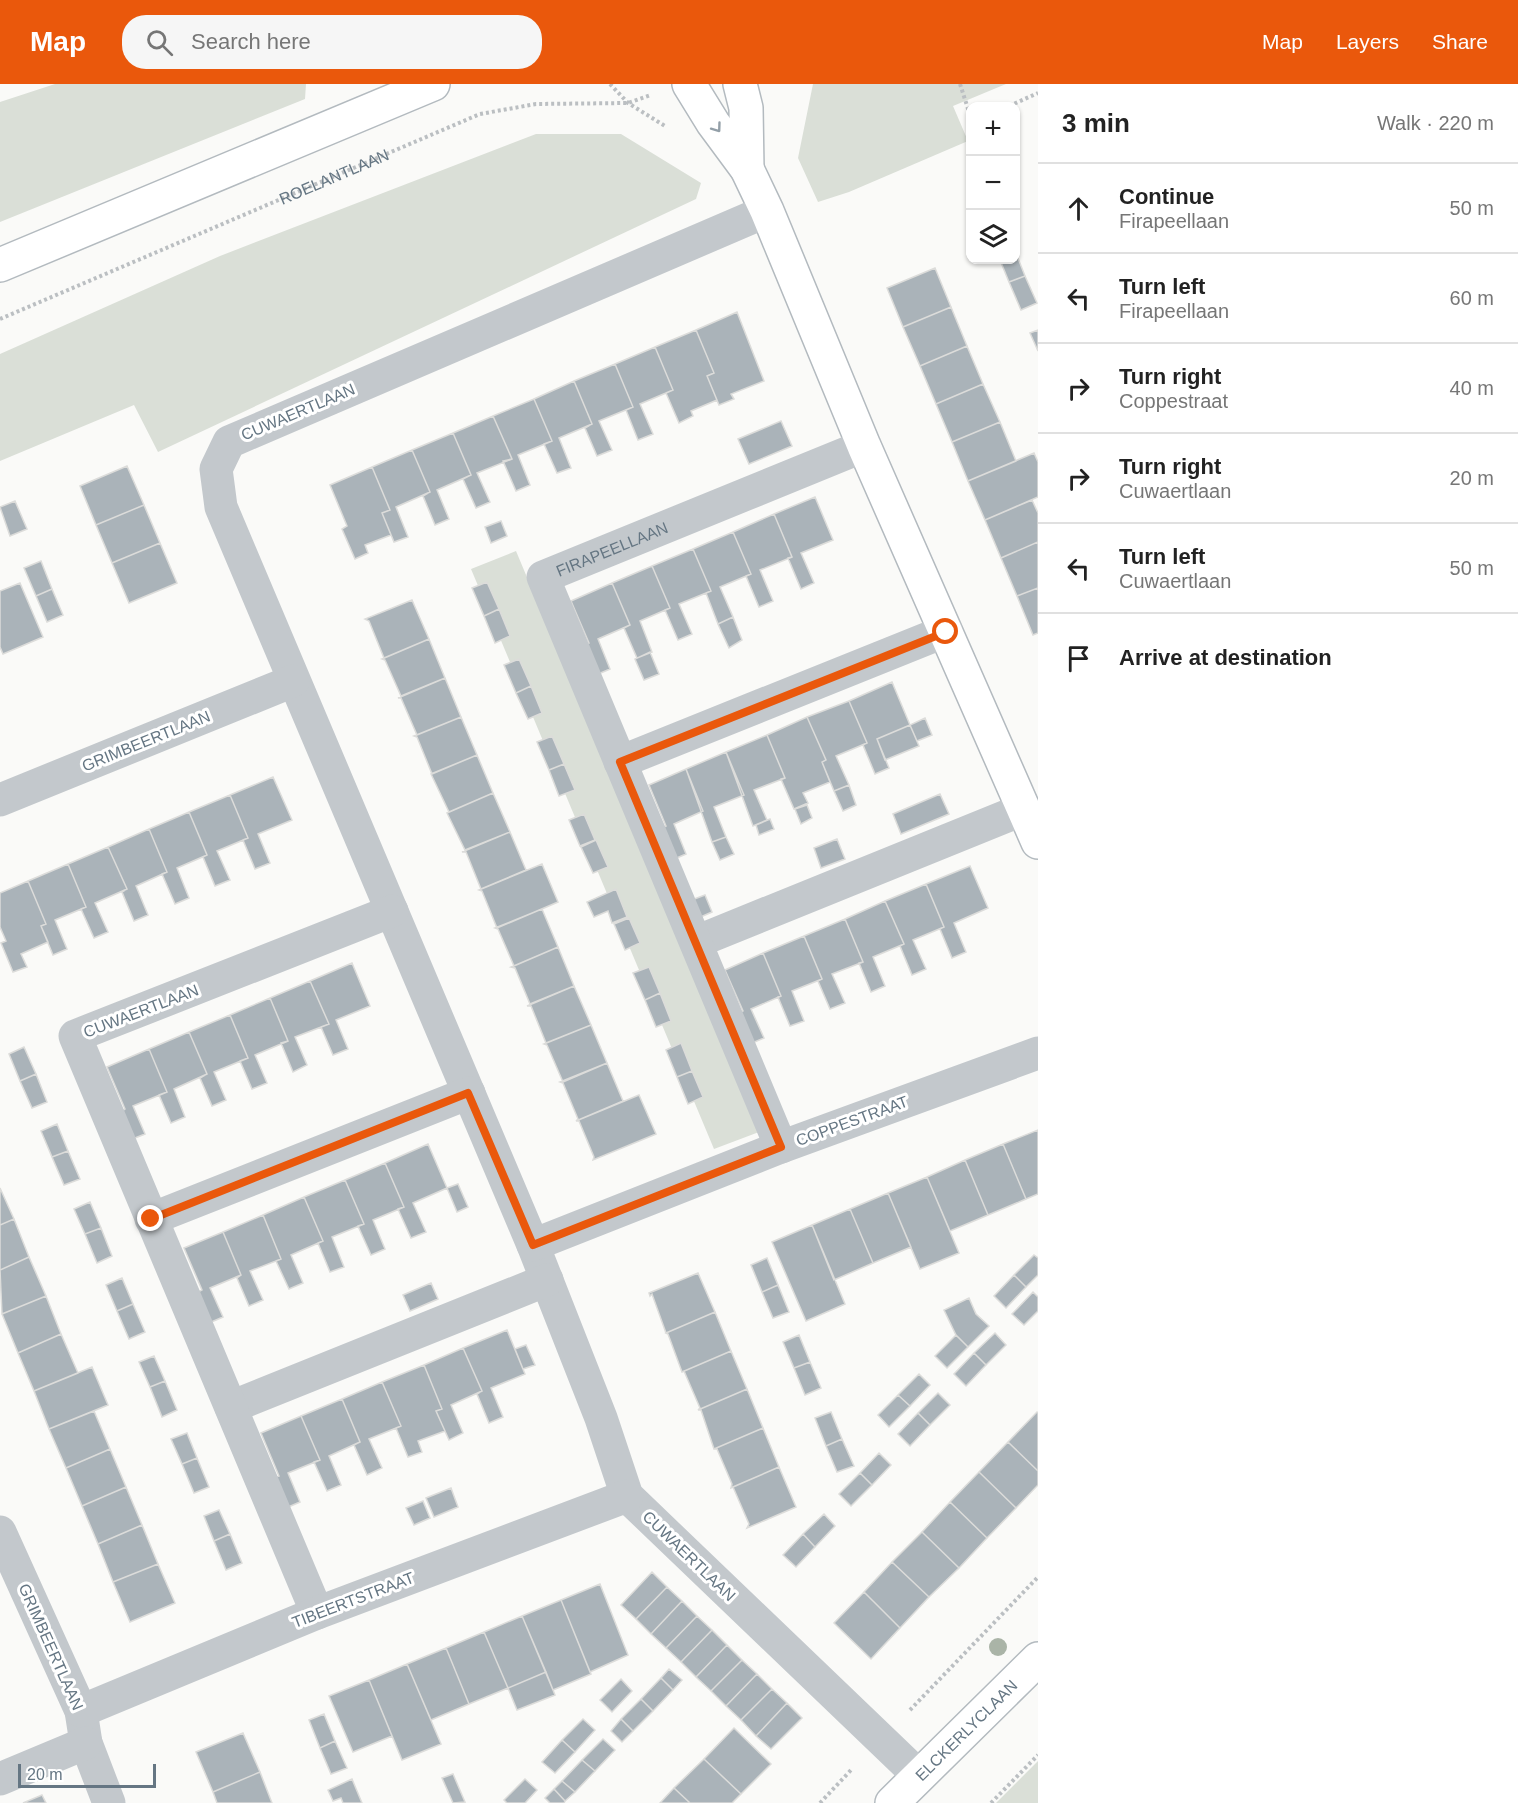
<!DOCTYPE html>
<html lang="en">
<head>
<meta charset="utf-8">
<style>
  :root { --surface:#fff; --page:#f6f6f6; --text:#222; --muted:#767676; --line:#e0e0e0; --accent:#ea580c }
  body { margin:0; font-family:Helvetica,sans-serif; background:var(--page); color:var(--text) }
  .controls { position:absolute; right:18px; top:18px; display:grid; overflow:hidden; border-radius:12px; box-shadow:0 2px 4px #0004 }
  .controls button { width:54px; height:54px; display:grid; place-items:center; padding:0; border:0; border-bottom:2px solid var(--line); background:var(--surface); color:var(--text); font:30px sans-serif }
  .scale { position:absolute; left:18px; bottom:15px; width:138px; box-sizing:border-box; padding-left:6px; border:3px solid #657683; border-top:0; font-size:16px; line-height:21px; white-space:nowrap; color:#657683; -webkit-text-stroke:4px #fff; paint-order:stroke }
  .stop { position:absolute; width:18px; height:18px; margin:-14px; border:4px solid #ea580c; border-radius:50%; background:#fff }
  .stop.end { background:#ea580c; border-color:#fff; box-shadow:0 2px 6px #0008 }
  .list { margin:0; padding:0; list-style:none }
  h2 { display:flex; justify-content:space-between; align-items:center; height:78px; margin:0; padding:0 24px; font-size:26px }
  h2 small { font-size:20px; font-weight:400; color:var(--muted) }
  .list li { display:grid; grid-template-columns:39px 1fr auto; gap:18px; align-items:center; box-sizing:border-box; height:90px; padding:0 24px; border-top:2px solid var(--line) }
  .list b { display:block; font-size:22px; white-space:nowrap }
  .list p { margin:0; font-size:20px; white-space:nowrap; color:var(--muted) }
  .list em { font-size:20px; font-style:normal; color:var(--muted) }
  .icon { flex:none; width:33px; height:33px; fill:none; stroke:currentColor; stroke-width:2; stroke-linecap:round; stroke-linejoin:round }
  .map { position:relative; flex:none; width:1038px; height:1719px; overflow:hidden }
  header { display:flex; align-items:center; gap:36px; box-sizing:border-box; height:84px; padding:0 30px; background:var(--accent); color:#fff }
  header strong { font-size:28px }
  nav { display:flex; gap:33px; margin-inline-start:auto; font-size:21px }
  .search { width:420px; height:54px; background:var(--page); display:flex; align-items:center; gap:15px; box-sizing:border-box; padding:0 21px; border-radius:24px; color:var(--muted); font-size:22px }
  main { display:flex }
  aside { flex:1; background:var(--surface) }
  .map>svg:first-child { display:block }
  .green { fill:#dadfd7 }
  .building { fill:#aab3b9; stroke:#dcdcda; stroke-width:1.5 }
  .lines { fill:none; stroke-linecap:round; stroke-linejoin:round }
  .secondary-casing { stroke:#b3babf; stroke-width:36 }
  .path { stroke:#bbbfc2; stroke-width:4; stroke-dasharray:3 3; stroke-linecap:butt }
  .street { stroke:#c3c8cc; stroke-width:33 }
  .secondary { stroke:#fff; stroke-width:33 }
  .tree { fill:#aab4a7 }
  .oneway { stroke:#939fa8 }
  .route { stroke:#ea580c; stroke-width:8 }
  .labels { text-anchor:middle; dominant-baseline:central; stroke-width:6; stroke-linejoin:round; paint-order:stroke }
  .street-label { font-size:16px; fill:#657683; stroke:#fff }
</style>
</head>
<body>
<header>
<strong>Map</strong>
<div class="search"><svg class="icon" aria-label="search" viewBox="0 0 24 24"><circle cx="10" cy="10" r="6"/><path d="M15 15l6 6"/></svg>Search here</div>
<nav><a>Map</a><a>Layers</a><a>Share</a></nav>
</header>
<main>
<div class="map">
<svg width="1038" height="1719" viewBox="0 0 1038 1719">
  <rect width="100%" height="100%" fill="#fafaf8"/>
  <path class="green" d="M55 0H306L305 15 0 138V18Z
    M813 0H1006L953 22 968 57 849 108 818 118 798 74Z
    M536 50H621L701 99 696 115 158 368 134 321 0 377V270L220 172Z
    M516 467 759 1048 714 1065 471 485Z
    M1038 1677V1719H996Z"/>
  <path class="building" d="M1016 169 1025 192 1009 198 1000 176H1016Z
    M935 184 951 223 903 243 887 204Z
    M1025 192 1037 219 1021 226 1009 198Z
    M951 223 967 262 920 282 903 243Z
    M737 228 764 297 731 310 734 315 719 321 707 292 714 289 696 246Z
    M696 246 714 289 707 292 717 316 691 327 693 332 679 339 666 309 673 306 655 263Z
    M1038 246V267L1030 249Z
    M967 262 983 300 936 320 920 282Z
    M655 263 673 306 640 320 653 350 638 356 626 326 633 323 615 280Z
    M615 280 633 323 599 337 612 366 597 372 585 344 592 340 574 297Z
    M574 297 592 340 559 354 571 384 557 389 544 360 552 357 534 315Z
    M983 300 1000 338 952 358 936 320Z
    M534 315 552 357 518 371 530 401 516 407 503 377 512 375 493 332Z
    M493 332 512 375 477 389 490 418 476 424 463 395 471 391 453 349Z
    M781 337 792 362 749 380 738 355Z
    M1000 338 1016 377 968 397 952 358Z
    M453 349 471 391 437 406 449 435 435 441 423 412 430 408 412 366Z
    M412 366 430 408 396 423 408 453 394 458 382 429 390 426 372 383Z
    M1034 369 1038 378V413L985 436 968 397Z
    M127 382 144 421 96 441 80 402Z
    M372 383 390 426 382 429 391 451 365 461 368 469 355 475 342 445 347 442 330 401Z
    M815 413 833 456 801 469 814 499 801 505 788 474 792 473 774 430Z
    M1032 416 1038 429V458L1001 474 985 436Z
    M15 417 27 445 10 452 0 423Z
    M144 421 160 459 112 479 96 441Z
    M774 430 792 473 760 486 773 517 759 523 746 492 751 490 733 448Z
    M501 437 507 452 491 459 485 443Z
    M733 448 751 490 720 503 733 533 718 540 706 509 711 507 693 465Z
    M1038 458V504L1017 512 1001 474Z
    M160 459 177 499 129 519 112 479Z
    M693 465 711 507 679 520 692 550 678 556 665 526 670 524 652 482Z
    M41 477 52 505 36 512 24 484Z
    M652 482 670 524 640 537 652 568 637 574 624 544 630 541 612 499Z
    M487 498 499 525 484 532 472 504Z
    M20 499 43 553 3 570 0 563V507Z
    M612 499 630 541 598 555 610 585 596 591 583 561 589 559 571 517Z
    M1038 504V549L1033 551 1017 512Z
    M52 505 63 531 47 538 36 512Z
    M412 516 429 555 384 574 369 537 365 535Z
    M499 525 510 552 495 559 484 532Z
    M733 533 742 556 729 564 718 540Z
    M429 555 445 594 401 612 385 576 382 575Z
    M650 568 659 590 644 596 635 575Z
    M519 575 531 602 516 609 504 581Z
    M445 594 461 633 417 651 401 614H398Z
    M892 598 910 641 877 655 889 684 875 690 863 661 867 659 849 617Z
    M531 602 542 629 528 635 516 609Z
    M849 617 867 659 836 672 849 701 834 707 822 678 826 676 807 633Z
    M461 633 477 671 432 690 417 653 414 652Z
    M807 633 826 676 822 678 830 698 803 709 808 719 794 725 781 695 785 694 767 651Z
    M925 634 932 651 917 657 910 641Z
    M910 641 919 662 885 676 877 655Z
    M767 651 785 694 754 706 767 736 753 742 726 668Z
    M552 652 564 680 549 686 537 658Z
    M726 668 744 711 714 723 726 753 712 758 686 685Z
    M477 671 493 709 449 728 431 690Z
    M564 680 575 706 559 712 549 686Z
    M686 685 703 727 674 740 686 770 672 776 659 745 666 742 649 701Z
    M273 693 292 736 258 750 270 779 255 785 243 756 248 754 230 711Z
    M849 701 856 721 843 727 834 707Z
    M493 709 510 748 465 766 447 729Z
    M940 710 949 730 901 750 893 730Z
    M230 711 248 754 217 767 230 796 215 802 203 773 207 771 189 728Z
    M807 721 812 734 801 740 795 725Z
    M189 728 207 771 177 784 189 814 175 820 162 790 167 788 149 745Z
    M584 730 595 756 580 762 569 736Z
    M770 735 774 745 759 751 756 741Z
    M149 745 167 788 136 802 148 831 134 837 122 808 127 805 108 763Z
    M510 748 526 786 481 805 466 768H462Z
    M726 753 734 770 720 776 712 758Z
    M837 755 845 775 821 784 814 764Z
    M596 756 608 783 593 789 581 763Z
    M108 763 127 805 95 819 108 848 94 854 81 825 86 823 68 780Z
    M68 780 86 823 55 836 67 865 53 871 41 842 46 840 28 797Z
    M542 780 558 818 497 844 482 807 479 806Z
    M970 782 988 824 954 839 966 868 952 874 940 845 944 843 926 800Z
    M28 797 46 840 41 842 48 858 21 870 27 883 13 888 1 859 6 857 0 843V809Z
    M926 800 944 843 913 856 926 885 912 891 900 862 904 860 885 817Z
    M616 805 627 833 612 839 608 827 594 833 587 818Z
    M705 811 712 828 696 835 689 817Z
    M885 817 904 860 873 873 885 902 871 908 859 879 863 878 845 835Z
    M542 825 558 863 514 882 498 845 495 844Z
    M629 834 640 859 625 866 614 840Z
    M845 835 863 878 832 890 845 919 830 925 818 897 822 895 804 852Z
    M804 852 822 895 792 907 804 937 790 942 778 913 781 912 763 869Z
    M558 863 574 902 530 920 515 884 511 883Z
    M763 869 781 912 751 925 764 954 750 960 737 930 743 927 725 886Z
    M352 879 370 922 336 936 348 965 333 971 321 943 329 940 310 897Z
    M649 883 660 909 645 916 633 889Z
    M310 897 329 940 295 953 307 981 293 988 281 959 288 957 270 914Z
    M574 902 591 941 546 959 531 922H527Z
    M660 909 671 937 656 943 645 916Z
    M270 914 288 957 255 971 267 999 252 1005 240 977 248 974 230 931Z
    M230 931 248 974 214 988 226 1016 212 1022 200 994 207 990 189 948Z
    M591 941 607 979 563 998 547 961 544 960Z
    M189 948 207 990 174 1005 185 1033 171 1039 159 1011 167 1008 149 965Z
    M681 959 692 987 677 993 666 966Z
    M24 963 36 990 20 997 9 970Z
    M149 965 167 1008 133 1022 145 1050 130 1056 121 1028 125 1025 107 983Z
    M607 979 623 1017 576 1037 578 1035 563 999 560 998Z
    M692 987 703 1013 688 1020 677 993Z
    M36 990 47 1018 32 1024 20 997Z
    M639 1011 656 1050 593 1076 594 1073 579 1037H576Z
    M57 1040 68 1067 52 1073 41 1047Z
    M1038 1046V1110L1026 1115 1003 1060Z
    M428 1060 447 1104 413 1119 426 1148 411 1154 398 1125 404 1123 385 1079Z
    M1003 1060 1026 1115 988 1131 965 1076Z
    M68 1067 80 1095 64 1101 52 1073Z
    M965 1076 988 1131 950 1147 927 1093Z
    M385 1079 404 1123 373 1136 385 1165 371 1171 358 1142 364 1140 345 1096Z
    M927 1093 959 1169 920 1185 888 1109Z
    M345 1096 364 1140 332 1153 344 1183 330 1188 318 1159 323 1157 304 1113Z
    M458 1100 468 1123 457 1128 447 1104Z
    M0 1104 14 1135 0 1141Z
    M888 1109 911 1163 873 1179 850 1125Z
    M304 1113 323 1157 291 1171 303 1199 289 1205 276 1177 281 1175 263 1131Z
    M90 1118 101 1144 85 1150 74 1125Z
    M850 1125 873 1179 834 1196 812 1141Z
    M263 1131 281 1175 250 1187 263 1216 249 1222 237 1194 241 1191 223 1148Z
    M14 1135 29 1173 0 1186V1141Z
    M812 1141 845 1220 806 1237 772 1158Z
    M101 1144 112 1172 97 1179 85 1150Z
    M223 1148 241 1191 210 1204 223 1233 209 1239 196 1209 202 1206 184 1164Z
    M1034 1171 1038 1174V1191L1026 1203 1014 1191Z
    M29 1173 46 1212 2 1230 0 1186Z
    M767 1174 778 1201 762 1208 751 1181Z
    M698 1189 715 1228 666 1249 652 1210 650 1212 649 1209Z
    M1014 1191 1026 1203 1006 1224 994 1212Z
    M122 1194 133 1220 117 1227 106 1201Z
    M431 1199 438 1215 410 1227 403 1211Z
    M778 1201 789 1228 773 1234 762 1208Z
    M1033 1208 1038 1213V1227L1024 1241 1012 1230Z
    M46 1212 61 1250 18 1269 2 1230Z
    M969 1214 976 1230 989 1242 968 1263 956 1251 944 1226Z
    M133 1220 145 1248 129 1255 117 1227Z
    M715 1228 731 1267 682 1288 668 1250 666 1249Z
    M507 1246 525 1290 491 1304 503 1333 489 1339 477 1310 482 1307 463 1264Z
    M995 1249 1006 1261 986 1281 974 1269Z
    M61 1250 78 1289 34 1307 18 1269Z
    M799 1251 810 1278 794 1284 783 1258Z
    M956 1251 968 1263 947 1284 935 1272Z
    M526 1261 535 1281 523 1285 515 1265Z
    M463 1264 482 1307 451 1321 463 1349 449 1356 436 1327 442 1325 424 1281Z
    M731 1267 747 1305 698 1326 700 1324 684 1287 682 1288Z
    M974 1269 986 1281 966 1302 954 1290Z
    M154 1272 165 1297 150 1303 139 1278Z
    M810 1278 821 1304 805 1311 794 1284Z
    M424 1281 442 1325 436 1327 445 1347 418 1357 422 1368 408 1373 396 1344 401 1342 382 1298Z
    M92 1283 108 1321 49 1345 34 1307Z
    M919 1290 930 1301 910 1322 898 1311Z
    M165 1297 177 1326 162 1333 150 1303Z
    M382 1298 401 1342 369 1355 382 1384 367 1391 354 1361 360 1358 342 1315Z
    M747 1305 763 1344 714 1365 701 1326H698Z
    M938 1309 950 1321 930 1341 918 1329Z
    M898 1311 910 1322 889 1343 878 1331Z
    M342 1315 360 1358 329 1372 341 1401 327 1407 314 1378 320 1376 301 1332Z
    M94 1327 110 1365 66 1384 49 1345Z
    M831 1328 842 1355 826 1362 815 1334Z
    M1037 1328 1038 1329V1387L1008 1358Z
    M918 1329 930 1341 910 1362 898 1350Z
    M301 1332 320 1376 288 1389 300 1418 286 1424 273 1394 279 1392 261 1349Z
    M763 1344 779 1383 731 1404 732 1400 717 1365H714Z
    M187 1349 197 1374 182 1380 171 1355Z
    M842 1355 854 1382 837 1388 826 1362Z
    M1008 1358 1038 1387V1401L1016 1424 979 1388Z
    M110 1365 126 1403 82 1422 66 1384Z
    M879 1369 891 1381 872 1401 860 1389Z
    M197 1374 209 1403 194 1409 182 1380Z
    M779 1383 796 1423 747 1444 749 1440 733 1403Z
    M979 1388 1016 1424 987 1454 950 1418Z
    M860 1389 872 1401 851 1422 839 1410Z
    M126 1403 142 1441 98 1460 82 1422Z
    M451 1404 458 1423 434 1433 426 1414Z
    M423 1417 430 1434 414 1441 406 1424Z
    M950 1418 987 1454 959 1484 922 1448Z
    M219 1426 230 1450 214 1457 204 1432Z
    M824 1430 835 1442 815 1463 803 1450Z
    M142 1441 158 1480 113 1498 98 1460Z
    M922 1448 959 1484 929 1513 892 1478Z
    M230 1450 242 1479 226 1486 214 1457Z
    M803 1450 815 1463 796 1483 783 1471Z
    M892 1478 929 1513 900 1544 864 1508Z
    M158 1480 175 1519 130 1538 113 1498Z
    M652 1488 667 1503 636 1535 621 1521Z
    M600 1500 628 1571 590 1588 561 1516Z
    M667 1503 682 1517 651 1550 636 1535Z
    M864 1508 900 1544 871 1575 834 1539Z
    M561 1516 591 1590 553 1606 522 1532Z
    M682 1517 697 1532 666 1564 651 1550Z
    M522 1532 546 1588 508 1604 484 1548Z
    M697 1532 712 1546 681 1578 666 1564Z
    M712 1546 727 1561 696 1593 681 1578Z
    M484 1548 508 1604 469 1620 446 1564Z
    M727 1561 742 1576 711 1607 696 1593Z
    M446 1564 469 1620 431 1636 407 1580Z
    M742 1576 757 1590 726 1622 711 1607Z
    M407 1580 441 1660 402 1676 369 1596Z
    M669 1585 682 1596 673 1606 661 1594Z
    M546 1588 555 1611 517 1626 508 1604Z
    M757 1590 772 1605 741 1636 726 1622Z
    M661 1594 673 1606 653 1627 641 1615Z
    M621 1595 632 1607 612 1628 600 1616Z
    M369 1596 392 1652 353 1668 329 1612Z
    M772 1605 787 1619 756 1652 741 1636Z
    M641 1615 653 1627 633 1647 621 1635Z
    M787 1619 802 1634 771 1665 756 1652Z
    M324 1630 335 1657 320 1664 309 1636Z
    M583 1635 595 1646 575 1668 562 1656Z
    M621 1635 633 1647 622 1658 611 1647Z
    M734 1644 771 1680 741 1710 704 1675Z
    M243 1649 260 1688 213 1708 196 1668Z
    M603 1655 615 1666 595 1687 582 1676Z
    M562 1656 575 1668 555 1689 542 1678Z
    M335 1657 347 1684 331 1690 320 1664Z
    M704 1675 741 1710 732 1719H690L674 1704Z
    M582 1676 595 1687 575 1708 562 1697Z
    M260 1688 272 1719H217L213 1708Z
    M453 1690 465 1718 453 1719 442 1694Z
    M352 1695 362 1719H343L341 1714 333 1717 328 1706Z
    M525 1695 537 1706 525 1719H507L504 1716Z
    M562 1697 575 1708 565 1717 554 1705Z
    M674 1704 690 1719H660Z
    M554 1705 565 1717 564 1719H550L545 1714Z
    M42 1711 46 1719H23Z"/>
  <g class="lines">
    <g class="secondary-casing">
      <g id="secondary">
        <path d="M689 0 713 39 747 85 767 127 864 362 1038 758"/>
        <path d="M740 0 746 24 747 85"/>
        <path d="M0 181 433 0"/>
        <path id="s3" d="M892 1719 1038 1575"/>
      </g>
    </g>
    <g class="path">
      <path d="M610 0 628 19 665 42"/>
      <path d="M960 0 970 31"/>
      <path d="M1009 22 1038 9"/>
      <path id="s1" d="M0 235 480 30 536 20 628 19 651 11"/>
      <path d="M910 1626 1038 1493"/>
      <path d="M820 1719 852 1685"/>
      <path d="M991 1719 1038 1671"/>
    </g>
    <g class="street">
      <path d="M767 127 229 358 216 385 221 423 533 1161 601 1334 627 1412 918 1691"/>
      <path d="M620 678 946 547"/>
      <path d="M0 716 293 597"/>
      <path d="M696 858 1024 725"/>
      <path id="s2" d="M781 1063 543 493 864 362"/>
      <path d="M151 1135 469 1009"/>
      <path d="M533 1161 781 1063 1038 969"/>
      <path d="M231 1323 547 1196"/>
      <path d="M0 1448 81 1627 86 1659 109 1719"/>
      <path d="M317 1529 75 952 392 827"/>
      <path d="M81 1627 317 1529 627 1412"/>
      <path d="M0 1695 86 1659"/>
    </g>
    <use href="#secondary" class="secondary"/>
  </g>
  <circle class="tree" cx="998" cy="1563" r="9"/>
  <defs><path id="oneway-chevron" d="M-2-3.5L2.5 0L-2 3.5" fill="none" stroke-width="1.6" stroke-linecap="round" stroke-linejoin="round" transform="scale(1.5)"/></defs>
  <use class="oneway" href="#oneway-chevron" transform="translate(717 44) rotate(54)"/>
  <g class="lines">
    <path class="route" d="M151 1135 468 1009 533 1161 781 1063 620 678 946 548"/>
  </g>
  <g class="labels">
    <g class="street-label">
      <text stroke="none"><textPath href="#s1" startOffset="363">ROELANTLAAN</textPath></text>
      <text transform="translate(298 328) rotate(-23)">CUWAERTLAAN</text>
      <text stroke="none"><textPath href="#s2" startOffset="692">FIRAPEELLAAN</textPath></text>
      <text transform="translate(146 657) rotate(-22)">GRIMBEERTLAAN</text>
      <text transform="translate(141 927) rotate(-21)">CUWAERTLAAN</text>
      <text transform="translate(852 1037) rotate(-20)">COPPESTRAAT</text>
      <text transform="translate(689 1472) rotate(44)">CUWAERTLAAN</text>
      <text transform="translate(353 1516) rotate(-21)">TIBEERTSTRAAT</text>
      <text transform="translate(51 1563) rotate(66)">GRIMBEERTLAAN</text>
      <text stroke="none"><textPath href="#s3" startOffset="104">ELCKERLYCLAAN</textPath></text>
    </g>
  </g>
</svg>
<div class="controls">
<button>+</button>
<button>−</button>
<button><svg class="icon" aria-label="layers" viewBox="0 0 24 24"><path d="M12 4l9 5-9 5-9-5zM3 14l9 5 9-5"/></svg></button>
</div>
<div class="scale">20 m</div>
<div class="stop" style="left:946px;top:548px"></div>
<div class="stop end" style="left:151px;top:1135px"></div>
</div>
<aside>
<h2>3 min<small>Walk · 220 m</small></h2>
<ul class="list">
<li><svg class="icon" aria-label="ahead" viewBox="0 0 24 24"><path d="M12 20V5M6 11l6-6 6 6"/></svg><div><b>Continue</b><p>Firapeellaan</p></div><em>50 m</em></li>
<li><svg class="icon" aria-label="left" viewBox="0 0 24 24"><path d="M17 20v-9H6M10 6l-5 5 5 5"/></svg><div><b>Turn left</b><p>Firapeellaan</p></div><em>60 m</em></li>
<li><svg class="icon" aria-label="right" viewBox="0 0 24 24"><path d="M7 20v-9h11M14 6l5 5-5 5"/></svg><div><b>Turn right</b><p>Coppestraat</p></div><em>40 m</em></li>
<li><svg class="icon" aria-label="right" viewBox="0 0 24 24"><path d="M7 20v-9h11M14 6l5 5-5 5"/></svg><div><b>Turn right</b><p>Cuwaertlaan</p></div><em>20 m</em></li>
<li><svg class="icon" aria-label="left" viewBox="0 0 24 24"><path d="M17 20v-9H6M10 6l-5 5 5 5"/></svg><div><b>Turn left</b><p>Cuwaertlaan</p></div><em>50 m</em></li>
<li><svg class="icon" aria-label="arrive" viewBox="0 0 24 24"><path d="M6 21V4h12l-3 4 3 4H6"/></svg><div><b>Arrive at destination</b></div></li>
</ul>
</aside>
</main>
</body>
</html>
